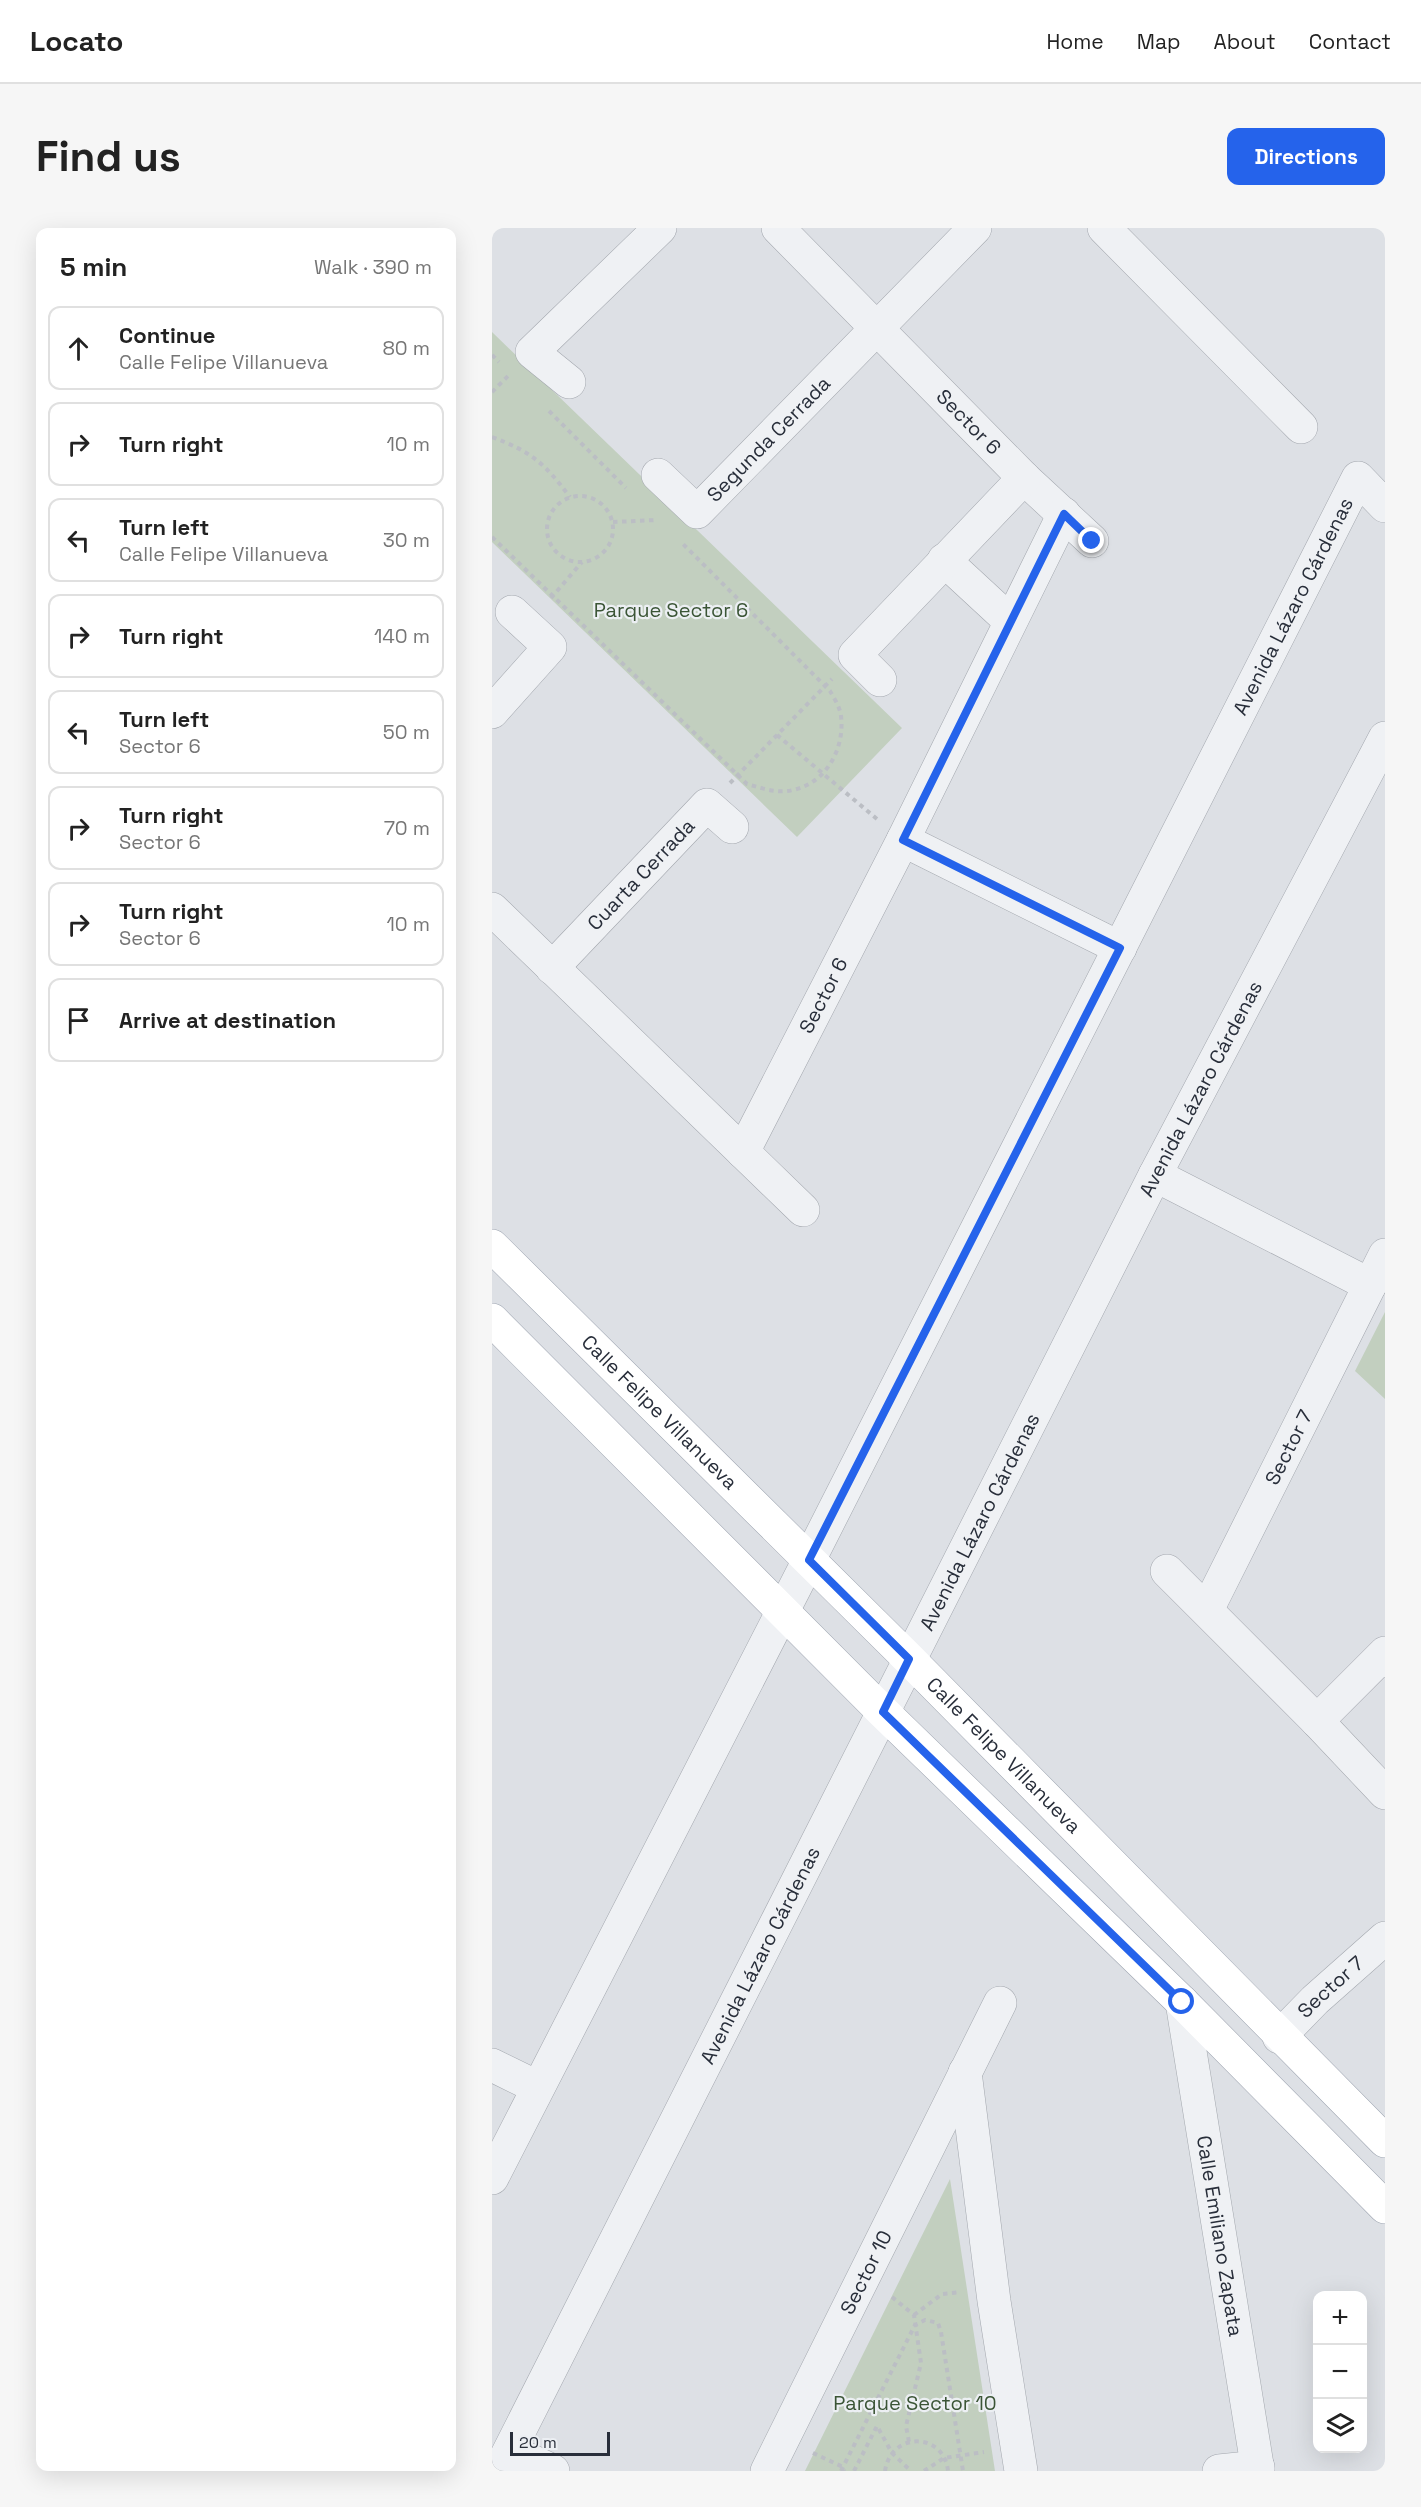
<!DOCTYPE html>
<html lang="en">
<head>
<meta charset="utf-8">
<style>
  :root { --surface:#fff; --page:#f6f6f6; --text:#222; --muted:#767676; --line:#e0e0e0; --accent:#2563eb }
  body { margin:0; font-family:"Space Grotesk",sans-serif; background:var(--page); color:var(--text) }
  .controls { position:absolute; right:18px; bottom:18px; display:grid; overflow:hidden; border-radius:12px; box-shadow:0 6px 24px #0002 }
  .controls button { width:54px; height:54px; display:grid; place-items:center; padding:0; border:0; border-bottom:2px solid var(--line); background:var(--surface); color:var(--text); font:30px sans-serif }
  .scale { position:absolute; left:18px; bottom:15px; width:100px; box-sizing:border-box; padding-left:6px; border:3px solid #282e3a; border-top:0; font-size:16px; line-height:21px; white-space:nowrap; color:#282e3a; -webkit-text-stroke:4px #eceff3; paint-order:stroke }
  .stop { position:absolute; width:18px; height:18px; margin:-14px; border:4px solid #2563eb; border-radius:50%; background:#fff }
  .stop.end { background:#2563eb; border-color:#fff; box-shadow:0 2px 6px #0008 }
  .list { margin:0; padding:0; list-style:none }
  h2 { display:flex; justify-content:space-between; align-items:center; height:78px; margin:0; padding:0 24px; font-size:26px }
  h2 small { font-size:20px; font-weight:400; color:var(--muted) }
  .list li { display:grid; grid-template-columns:39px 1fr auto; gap:18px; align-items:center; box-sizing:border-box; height:84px; margin:0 12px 12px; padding:0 12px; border:2px solid var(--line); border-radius:12px }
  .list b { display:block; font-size:22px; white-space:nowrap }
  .list p { margin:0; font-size:20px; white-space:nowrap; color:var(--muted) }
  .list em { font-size:20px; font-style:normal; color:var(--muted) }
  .icon { flex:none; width:33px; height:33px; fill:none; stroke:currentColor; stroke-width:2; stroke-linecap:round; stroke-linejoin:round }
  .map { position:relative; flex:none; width:893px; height:2243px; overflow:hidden; border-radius:12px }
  header { display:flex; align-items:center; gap:36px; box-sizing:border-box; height:84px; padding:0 30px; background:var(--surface); border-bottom:2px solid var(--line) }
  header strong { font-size:28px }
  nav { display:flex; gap:33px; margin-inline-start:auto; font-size:21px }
  .intro { display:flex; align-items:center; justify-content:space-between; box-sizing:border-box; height:144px; padding:0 36px }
  h1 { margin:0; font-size:42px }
  .button { padding:15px 27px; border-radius:12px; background:var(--accent); color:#fff; font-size:21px; font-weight:700 }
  main { display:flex; gap:36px; padding:0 36px }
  aside { flex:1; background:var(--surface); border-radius:12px; box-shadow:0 6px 24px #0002 }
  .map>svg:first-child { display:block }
  .green { fill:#c2cfbf }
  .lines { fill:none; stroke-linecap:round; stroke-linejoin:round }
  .minor-casing { stroke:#a3a7ae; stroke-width:34 }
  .major-casing { stroke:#9da4b0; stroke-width:34 }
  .path { stroke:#bbbec4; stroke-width:4; stroke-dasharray:4.5 4.5; stroke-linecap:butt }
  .minor { stroke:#eff1f4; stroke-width:33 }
  .major { stroke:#fff; stroke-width:33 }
  .route { stroke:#2563eb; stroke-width:8 }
  .labels { text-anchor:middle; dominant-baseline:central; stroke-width:4.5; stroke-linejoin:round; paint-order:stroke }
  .street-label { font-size:20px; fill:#282e3a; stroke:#eceff3 }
  .park-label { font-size:20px; fill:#3b5536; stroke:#eceff3 }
</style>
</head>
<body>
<header>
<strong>Locato</strong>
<nav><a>Home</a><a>Map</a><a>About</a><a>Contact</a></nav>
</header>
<div class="intro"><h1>Find us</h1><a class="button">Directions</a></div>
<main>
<aside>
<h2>5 min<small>Walk · 390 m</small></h2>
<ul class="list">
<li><svg class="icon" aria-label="ahead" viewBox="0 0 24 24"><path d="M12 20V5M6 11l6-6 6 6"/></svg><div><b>Continue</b><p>Calle Felipe Villanueva</p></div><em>80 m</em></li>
<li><svg class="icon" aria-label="right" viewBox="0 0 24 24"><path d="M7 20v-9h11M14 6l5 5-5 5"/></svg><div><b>Turn right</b></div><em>10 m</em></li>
<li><svg class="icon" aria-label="left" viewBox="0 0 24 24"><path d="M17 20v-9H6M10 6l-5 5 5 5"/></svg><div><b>Turn left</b><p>Calle Felipe Villanueva</p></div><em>30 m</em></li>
<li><svg class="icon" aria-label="right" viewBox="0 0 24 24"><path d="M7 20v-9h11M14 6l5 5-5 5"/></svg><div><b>Turn right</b></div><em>140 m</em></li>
<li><svg class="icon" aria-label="left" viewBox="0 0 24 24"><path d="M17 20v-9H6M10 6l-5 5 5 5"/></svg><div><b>Turn left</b><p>Sector 6</p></div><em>50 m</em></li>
<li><svg class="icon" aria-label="right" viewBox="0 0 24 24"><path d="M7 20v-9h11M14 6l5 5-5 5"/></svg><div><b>Turn right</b><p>Sector 6</p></div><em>70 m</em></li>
<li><svg class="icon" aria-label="right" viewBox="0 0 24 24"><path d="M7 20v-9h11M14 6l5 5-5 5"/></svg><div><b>Turn right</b><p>Sector 6</p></div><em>10 m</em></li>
<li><svg class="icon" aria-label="arrive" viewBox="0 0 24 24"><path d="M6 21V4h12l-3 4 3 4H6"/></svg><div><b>Arrive at destination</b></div></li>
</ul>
</aside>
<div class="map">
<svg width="893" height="2243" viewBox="0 0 893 2243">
  <rect width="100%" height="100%" fill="#dde0e5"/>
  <path class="green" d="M0 104 410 500 305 609 0 314Z
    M893 1084V1171L863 1143Z
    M458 1951 503 2243H313Z"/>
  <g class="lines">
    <g class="minor-casing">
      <g id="minor">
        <path id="s1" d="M286 0 532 250 600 313"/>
        <path d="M612 0 809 199"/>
        <path d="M77 154 40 124 168 0"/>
        <path id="s2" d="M166 247 205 284 483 0"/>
        <path d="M452 332 518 393"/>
        <path d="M388 452 363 427 532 250"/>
        <path d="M0 484 58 419 20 384"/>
        <path d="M411 612 628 720"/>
        <path d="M0 681 311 982"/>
        <path id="s3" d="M60 740 215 577 240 599"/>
        <path id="s4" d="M251 924 411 612 572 286"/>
        <path d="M663 947 878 1057"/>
        <path d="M675 1343 825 1493 893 1565"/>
        <path id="s5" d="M715 1382 893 1027"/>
        <path d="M825 1493 893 1425"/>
        <path id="s6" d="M690 1774 766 2243"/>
        <path id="s7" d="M787 1809 823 1772 893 1710"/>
        <path d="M0 1837 45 1859"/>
        <path d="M473 1844 502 2073 529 2243"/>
        <path id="s8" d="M0 1950 317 1332 866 250 893 278"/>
        <path d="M18 2223 61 2243"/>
        <path id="s9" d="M7 2243 663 947 893 510"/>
        <path id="s10" d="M275 2243 508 1775"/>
        <path d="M727 2243 766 2239"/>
      </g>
    </g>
    <g class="major-casing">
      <g id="major">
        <path id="s11" d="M0 1018 417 1431 893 1913"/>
        <path d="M0 1092 391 1484 690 1774 893 1979"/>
      </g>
    </g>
    <path class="path" d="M0 127 7 134
      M0 164 16 148
      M57 183 134 260
      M0 209C40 224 52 235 78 269
      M55 301a33 33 0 1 1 66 0a33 33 0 1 1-66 0Z
      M121 294 165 292
      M0 309 255 556C270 560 285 566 301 562 334 555 353 521 349 488 348 479 342 470 338 463L189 314
      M59 370 90 334
      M285 507 385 591
      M238 555 340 451
      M400 2069 422 2087 429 2135 414 2198 417 2214
      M422 2087 450 2066 468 2064
      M321 2225 351 2239 352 2243
      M349 2243 423 2097 433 2092 446 2095 449 2104 471 2243
      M362 2243 385 2198 400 2225 419 2243
      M393 2243C399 2203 452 2204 456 2243
      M432 2243 452 2230 492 2224"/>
    <use href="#minor" class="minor"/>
    <use href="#major" class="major"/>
  </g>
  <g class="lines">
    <path class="route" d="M600 313 572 286 411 612 628 720 317 1332 417 1431 391 1484 690 1774"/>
  </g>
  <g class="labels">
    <g class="street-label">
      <text stroke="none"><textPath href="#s1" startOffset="272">Sector 6</textPath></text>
      <text stroke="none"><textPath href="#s2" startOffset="156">Segunda Cerrada</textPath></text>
      <text stroke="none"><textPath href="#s8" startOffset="1764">Avenida Lázaro Cárdenas</textPath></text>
      <text stroke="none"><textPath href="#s3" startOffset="129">Cuarta Cerrada</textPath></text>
      <text stroke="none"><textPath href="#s4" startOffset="176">Sector 6</textPath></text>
      <text stroke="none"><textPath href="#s9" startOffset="1550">Avenida Lázaro Cárdenas</textPath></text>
      <text stroke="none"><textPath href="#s11" startOffset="236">Calle Felipe Villanueva</textPath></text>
      <text stroke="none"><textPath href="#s5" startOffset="182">Sector 7</textPath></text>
      <text stroke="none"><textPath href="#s9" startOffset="1064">Avenida Lázaro Cárdenas</textPath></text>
      <text stroke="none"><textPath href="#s11" startOffset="722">Calle Felipe Villanueva</textPath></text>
      <text stroke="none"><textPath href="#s9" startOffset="578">Avenida Lázaro Cárdenas</textPath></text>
      <text stroke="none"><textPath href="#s7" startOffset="72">Sector 7</textPath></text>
      <text stroke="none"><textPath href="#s6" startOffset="237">Calle Emiliano Zapata</textPath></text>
      <text stroke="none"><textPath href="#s10" startOffset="222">Sector 10</textPath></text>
    </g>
    <g class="park-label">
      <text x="179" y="382">Parque Sector 6</text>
      <text x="423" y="2175">Parque Sector 10</text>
    </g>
  </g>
</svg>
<div class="controls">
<button>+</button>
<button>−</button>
<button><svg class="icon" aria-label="layers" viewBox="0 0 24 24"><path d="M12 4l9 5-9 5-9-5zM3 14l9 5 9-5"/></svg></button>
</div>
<div class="scale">20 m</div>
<div class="stop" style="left:690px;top:1774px"></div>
<div class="stop end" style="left:600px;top:313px"></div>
</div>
</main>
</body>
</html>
